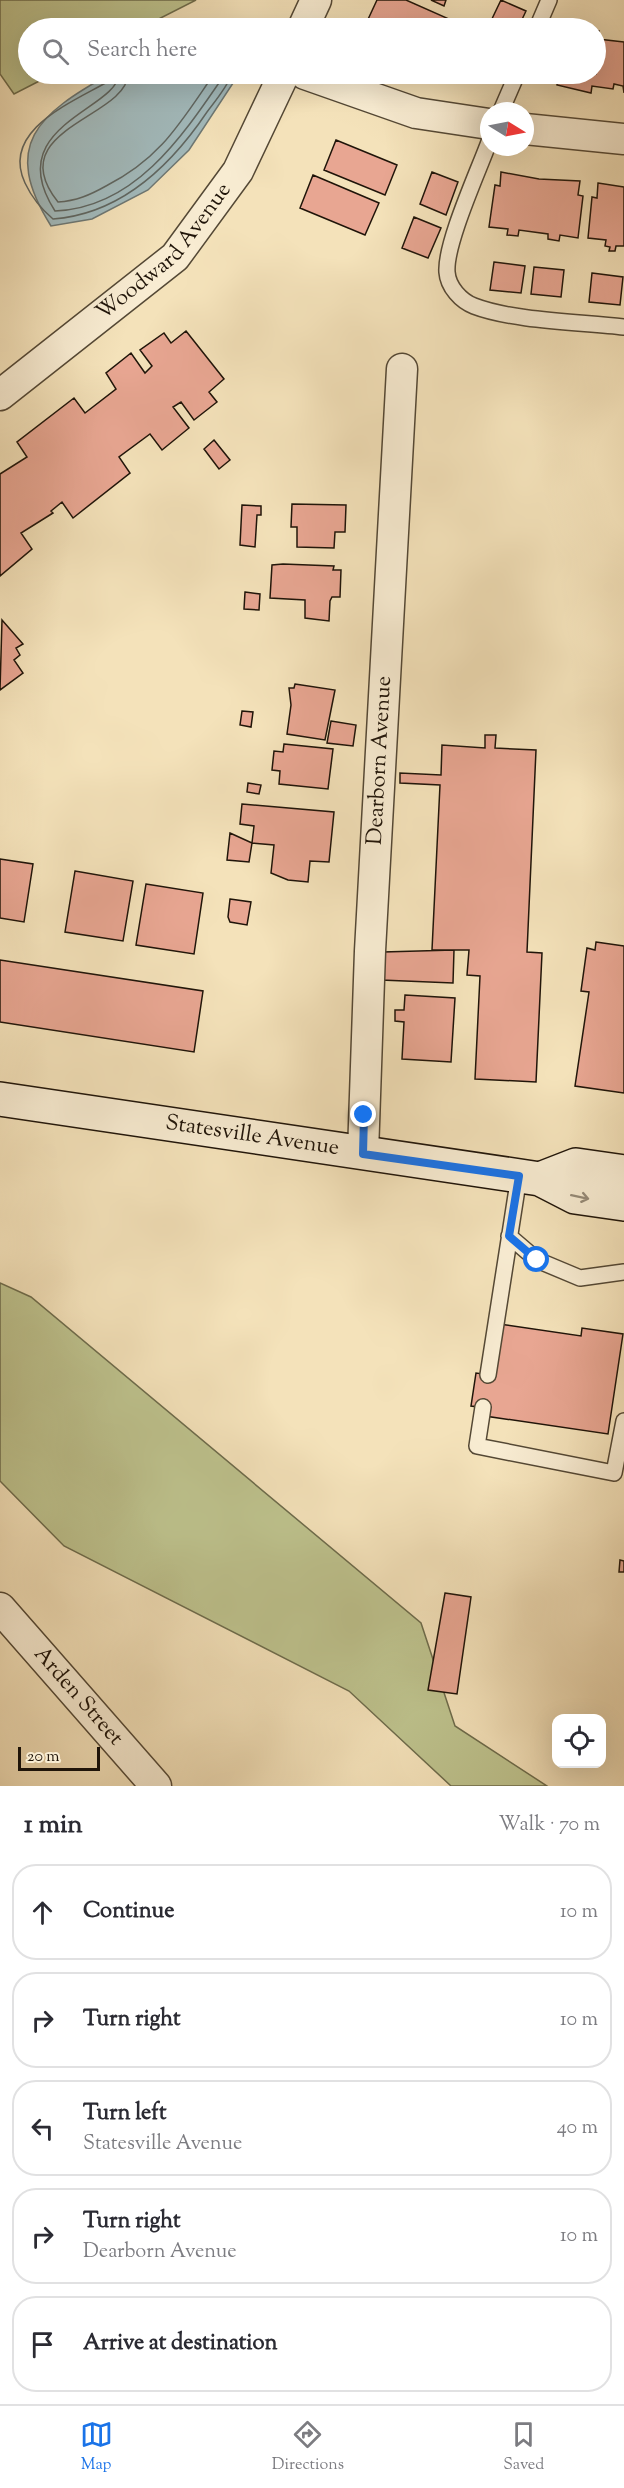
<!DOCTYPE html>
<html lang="en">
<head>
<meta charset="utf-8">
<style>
  :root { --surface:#fff; --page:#f7f7f7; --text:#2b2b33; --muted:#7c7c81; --line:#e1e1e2; --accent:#1a73e8 }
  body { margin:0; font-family:"Sorts Mill Goudy",serif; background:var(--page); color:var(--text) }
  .controls { position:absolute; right:18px; bottom:18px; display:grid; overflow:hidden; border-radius:12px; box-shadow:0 6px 24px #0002 }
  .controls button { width:54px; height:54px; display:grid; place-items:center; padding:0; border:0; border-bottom:2px solid var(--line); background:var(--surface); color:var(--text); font:30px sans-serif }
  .compass { position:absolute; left:480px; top:102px; width:54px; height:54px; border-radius:50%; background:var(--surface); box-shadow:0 6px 24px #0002; rotate:100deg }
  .scale { position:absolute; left:18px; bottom:15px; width:82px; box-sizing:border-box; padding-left:6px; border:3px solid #1f1409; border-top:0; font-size:16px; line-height:21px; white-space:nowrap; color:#1f1409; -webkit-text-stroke:4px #f8ecd2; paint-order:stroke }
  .stop { position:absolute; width:18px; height:18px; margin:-14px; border:4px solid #1a73e8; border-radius:50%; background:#fff }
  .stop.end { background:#1a73e8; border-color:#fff; box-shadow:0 2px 6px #0008 }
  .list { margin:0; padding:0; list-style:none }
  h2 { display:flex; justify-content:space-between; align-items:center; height:78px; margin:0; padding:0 24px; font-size:26px }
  h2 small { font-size:20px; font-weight:400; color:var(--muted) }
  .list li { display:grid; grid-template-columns:39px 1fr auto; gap:18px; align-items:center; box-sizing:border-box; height:96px; margin:0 12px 12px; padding:0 12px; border:2px solid var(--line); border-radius:24px }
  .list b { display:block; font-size:22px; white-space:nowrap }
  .list p { margin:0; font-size:20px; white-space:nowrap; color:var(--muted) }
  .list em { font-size:20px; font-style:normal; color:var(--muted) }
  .icon { flex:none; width:33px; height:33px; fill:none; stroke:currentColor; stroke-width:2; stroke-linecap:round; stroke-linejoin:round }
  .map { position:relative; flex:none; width:624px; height:1786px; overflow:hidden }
  .search { position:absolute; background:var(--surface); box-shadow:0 6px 24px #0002; left:18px; right:18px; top:18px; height:66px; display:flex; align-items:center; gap:15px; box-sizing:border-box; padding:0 21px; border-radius:33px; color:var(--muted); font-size:22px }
  .sheet { height:618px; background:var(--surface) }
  nav { display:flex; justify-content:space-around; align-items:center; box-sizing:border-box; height:84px; border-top:2px solid var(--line); background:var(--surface); font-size:16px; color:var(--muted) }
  nav a { display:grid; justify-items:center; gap:3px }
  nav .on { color:var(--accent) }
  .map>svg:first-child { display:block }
  .green { fill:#bec38e; stroke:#6e6c4c; stroke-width:1.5 }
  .water { fill:#a2babc; stroke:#6e7874; stroke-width:1.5 }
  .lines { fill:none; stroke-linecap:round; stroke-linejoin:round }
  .shore { stroke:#606762; stroke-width:1.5 }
  .building { fill:#e8a692; stroke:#1f1409; stroke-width:1.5 }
  .service-casing { stroke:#544835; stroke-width:18 }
  .minor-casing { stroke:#544835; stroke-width:33 }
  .secondary-casing { stroke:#1f1409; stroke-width:36 }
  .service { stroke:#f8ecd2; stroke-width:15 }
  .minor { stroke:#f8ecd2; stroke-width:30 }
  .secondary { stroke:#f8ecd2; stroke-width:33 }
  .oneway { stroke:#968b78 }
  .route { stroke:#1a73e8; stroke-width:8 }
  .labels { text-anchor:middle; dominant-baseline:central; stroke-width:4.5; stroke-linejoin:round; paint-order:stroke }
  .street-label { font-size:22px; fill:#1f1409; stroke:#f8ecd2 }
</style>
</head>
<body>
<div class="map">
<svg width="624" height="1786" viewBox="0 0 624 1786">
  <rect width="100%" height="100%" fill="#f4e2ba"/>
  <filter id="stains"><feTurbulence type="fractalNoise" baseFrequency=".00333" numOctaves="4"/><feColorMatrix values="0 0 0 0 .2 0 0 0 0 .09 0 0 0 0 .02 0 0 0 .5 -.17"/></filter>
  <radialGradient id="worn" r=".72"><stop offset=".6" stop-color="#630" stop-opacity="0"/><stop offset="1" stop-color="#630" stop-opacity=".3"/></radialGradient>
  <path class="green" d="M0 0H196L141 28H28V74H53L14 94 0 74Z
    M0 1283 31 1297 421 1623 455 1726 547 1786H451L349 1691 64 1546 0 1481Z"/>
  <path class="water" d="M235 20 248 28H190Z
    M110 74H239L189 150 148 190 92 219 51 226C0 145 38 114 110 74Z"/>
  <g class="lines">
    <path class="shore" d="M111 74 109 81C73 102 0 130 25 183 32 198 40 208 53 219 121 214 170 167 207 112 216 100 227 87 232 74
      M119 74C117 110 0 126 55 211 136 208 184 134 225 74
      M128 74C127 118 0 129 58 202 76 201 90 195 106 186 161 158 180 123 214 74"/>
  </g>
  <path class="building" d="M377 0H406L449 19 444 28H364Z
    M431 0H446L444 6Z
    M501 0 526 11 518 28H496L489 25Z
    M596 31H599L598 39 624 42V93L623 86 614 84 613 89 592 86 591 93 557 85 558 74H596Z
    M336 140 397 165 385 195 324 170Z
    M432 172 458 182 446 215 420 204Z
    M501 172 539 179 580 181 578 195 583 196 578 238 560 235 559 241 548 239V234L519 230 518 236 507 235 508 229 489 227 495 185 500 186Z
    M313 175 379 203 365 235 300 208Z
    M598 183 624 187V246H616L615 251H609L610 247 605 246 606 240 588 238 592 197 597 198Z
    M414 217 441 228 428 258 402 248Z
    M494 262 525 266 521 293 490 290Z
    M534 267 564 270 561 297 531 294Z
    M592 273 623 277 620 305 589 302Z
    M186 331 224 379 209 392 217 402 194 420 181 402 173 407 189 428 162 450 150 434 119 457 130 473 73 518 62 502 51 511 53 513 21 533 32 549 0 576V474L27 457 17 442 74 398 85 413 116 389 106 373 131 353 145 373 152 366 140 350 164 333 171 343Z
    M214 440 230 460 219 469 204 449Z
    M292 504 346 505 345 532H335L334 548 297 547V527H291Z
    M242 505 261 506V515H257L255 547 240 545Z
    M283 564 334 566 333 570H341L340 597H332L330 601 329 621 305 618V600L270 598 272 565Z
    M245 592 260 594 259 610 244 609Z
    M2 620 23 644 16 648 20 655 14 660 23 673 0 690Z
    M295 684 335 690 325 740 287 734 291 705 289 688H294Z
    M242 711 253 712 251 727 240 725Z
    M331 721 356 725 353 746 327 743Z
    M485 735H496L495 748 536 750 527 952 542 953 536 1082 475 1079 480 976 467 975 469 950H432L440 785 400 783V773L441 775 442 745 485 748Z
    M284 744 333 749 328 789 279 784 280 771 272 770 274 751 283 752Z
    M248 783 261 785 259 794 247 792Z
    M242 804 334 812 329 862 310 861 308 882 288 880 271 873 274 845 252 843 254 826 240 824Z
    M230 833 252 843 249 862 227 860Z
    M0 859 33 864 24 922 0 918Z
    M75 871 133 881 123 941 65 932Z
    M146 884 203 893 194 954 136 945Z
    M230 899 251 902 247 925 230 922 228 917Z
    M596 942 624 946V1093L575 1086 589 992 581 991 587 948 595 950Z
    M454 950 453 983 381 980 383 952Z
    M0 960 203 991 194 1052 0 1022Z
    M405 995 455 998 451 1062 402 1059 404 1022 395 1021V1010H404Z
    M499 1324 581 1336 582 1328 623 1334 608 1434 485 1416 486 1408 471 1406 476 1373 491 1375Z
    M620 1560 624 1561V1572H619Z
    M445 1593 471 1597 457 1694 428 1690Z"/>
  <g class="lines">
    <g class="service-casing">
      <path id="service" d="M537 28 549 0
        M501 111 517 74
        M489 142C478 172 445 244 447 272 448 287 461 301 474 306 513 321 581 322 624 327
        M509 1236 537 1260 580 1278 624 1272
        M488 1375 519 1176
        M483 1407 477 1446 614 1473 624 1421"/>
    </g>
    <g class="minor-casing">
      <g id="minor">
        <path d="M303 28 316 0"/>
        <path d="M305 74 416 113 489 124"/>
        <path d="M525 129 624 139"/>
        <path id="s1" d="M0 395 175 257 238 171 284 74"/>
        <path id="s2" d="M363 1153 370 951 402 369"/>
        <path id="s3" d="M0 1608 156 1786"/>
      </g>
    </g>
    <g class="secondary-casing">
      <g id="secondary">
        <path id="s4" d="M0 1099 540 1179 575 1197 624 1204"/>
        <path d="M540 1179 576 1165 624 1172"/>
      </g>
    </g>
    <use href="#service" class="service"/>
    <use href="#minor" class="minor"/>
    <use href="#secondary" class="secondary"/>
  </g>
  <defs><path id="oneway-shaft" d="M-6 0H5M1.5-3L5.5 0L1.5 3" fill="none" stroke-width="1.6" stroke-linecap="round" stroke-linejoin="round" transform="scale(1.5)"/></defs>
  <use class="oneway" href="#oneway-shaft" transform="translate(580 1197) rotate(12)"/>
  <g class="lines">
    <path class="route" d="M364 1115 363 1154 519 1176 509 1236 537 1260"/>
  </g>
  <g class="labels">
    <g class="street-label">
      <text stroke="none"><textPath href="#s1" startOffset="219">Woodward Avenue</textPath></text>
      <text stroke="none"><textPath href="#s2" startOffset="393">Dearborn Avenue</textPath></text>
      <text stroke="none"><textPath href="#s4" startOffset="255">Statesville Avenue</textPath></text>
      <text stroke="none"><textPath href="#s3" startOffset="118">Arden Street</textPath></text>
    </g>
  </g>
  <rect width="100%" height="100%" filter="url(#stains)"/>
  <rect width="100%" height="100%" fill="url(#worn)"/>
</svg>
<div class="controls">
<button><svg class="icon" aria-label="locate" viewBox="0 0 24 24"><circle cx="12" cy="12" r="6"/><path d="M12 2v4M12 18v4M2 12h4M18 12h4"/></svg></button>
</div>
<svg class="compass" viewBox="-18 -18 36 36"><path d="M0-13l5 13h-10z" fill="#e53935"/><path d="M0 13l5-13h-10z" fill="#7c7c81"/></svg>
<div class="scale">20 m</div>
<div class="stop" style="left:537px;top:1260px"></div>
<div class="stop end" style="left:364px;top:1115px"></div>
<div class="search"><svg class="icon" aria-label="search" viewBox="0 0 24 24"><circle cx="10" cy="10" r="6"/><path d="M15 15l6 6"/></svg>Search here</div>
</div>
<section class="sheet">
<h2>1 min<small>Walk · 70 m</small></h2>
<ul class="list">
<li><svg class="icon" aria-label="ahead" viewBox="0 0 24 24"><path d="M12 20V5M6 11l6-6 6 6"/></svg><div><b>Continue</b></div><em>10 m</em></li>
<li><svg class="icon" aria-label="right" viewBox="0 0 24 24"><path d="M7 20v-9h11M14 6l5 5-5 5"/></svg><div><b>Turn right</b></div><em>10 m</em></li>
<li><svg class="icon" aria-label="left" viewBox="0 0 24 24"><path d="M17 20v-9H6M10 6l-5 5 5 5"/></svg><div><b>Turn left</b><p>Statesville Avenue</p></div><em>40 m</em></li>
<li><svg class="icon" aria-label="right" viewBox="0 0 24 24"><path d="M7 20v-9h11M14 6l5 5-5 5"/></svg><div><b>Turn right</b><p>Dearborn Avenue</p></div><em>10 m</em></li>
<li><svg class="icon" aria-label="arrive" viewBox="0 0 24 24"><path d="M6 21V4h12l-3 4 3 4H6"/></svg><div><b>Arrive at destination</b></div></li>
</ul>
</section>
<nav>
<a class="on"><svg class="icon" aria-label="map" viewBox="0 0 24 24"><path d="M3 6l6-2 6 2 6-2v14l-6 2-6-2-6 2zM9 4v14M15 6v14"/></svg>Map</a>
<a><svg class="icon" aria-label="directions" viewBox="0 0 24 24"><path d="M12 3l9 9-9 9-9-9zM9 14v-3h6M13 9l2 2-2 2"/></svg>Directions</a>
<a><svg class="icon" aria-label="saved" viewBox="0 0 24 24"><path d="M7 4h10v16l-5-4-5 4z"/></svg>Saved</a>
</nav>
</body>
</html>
